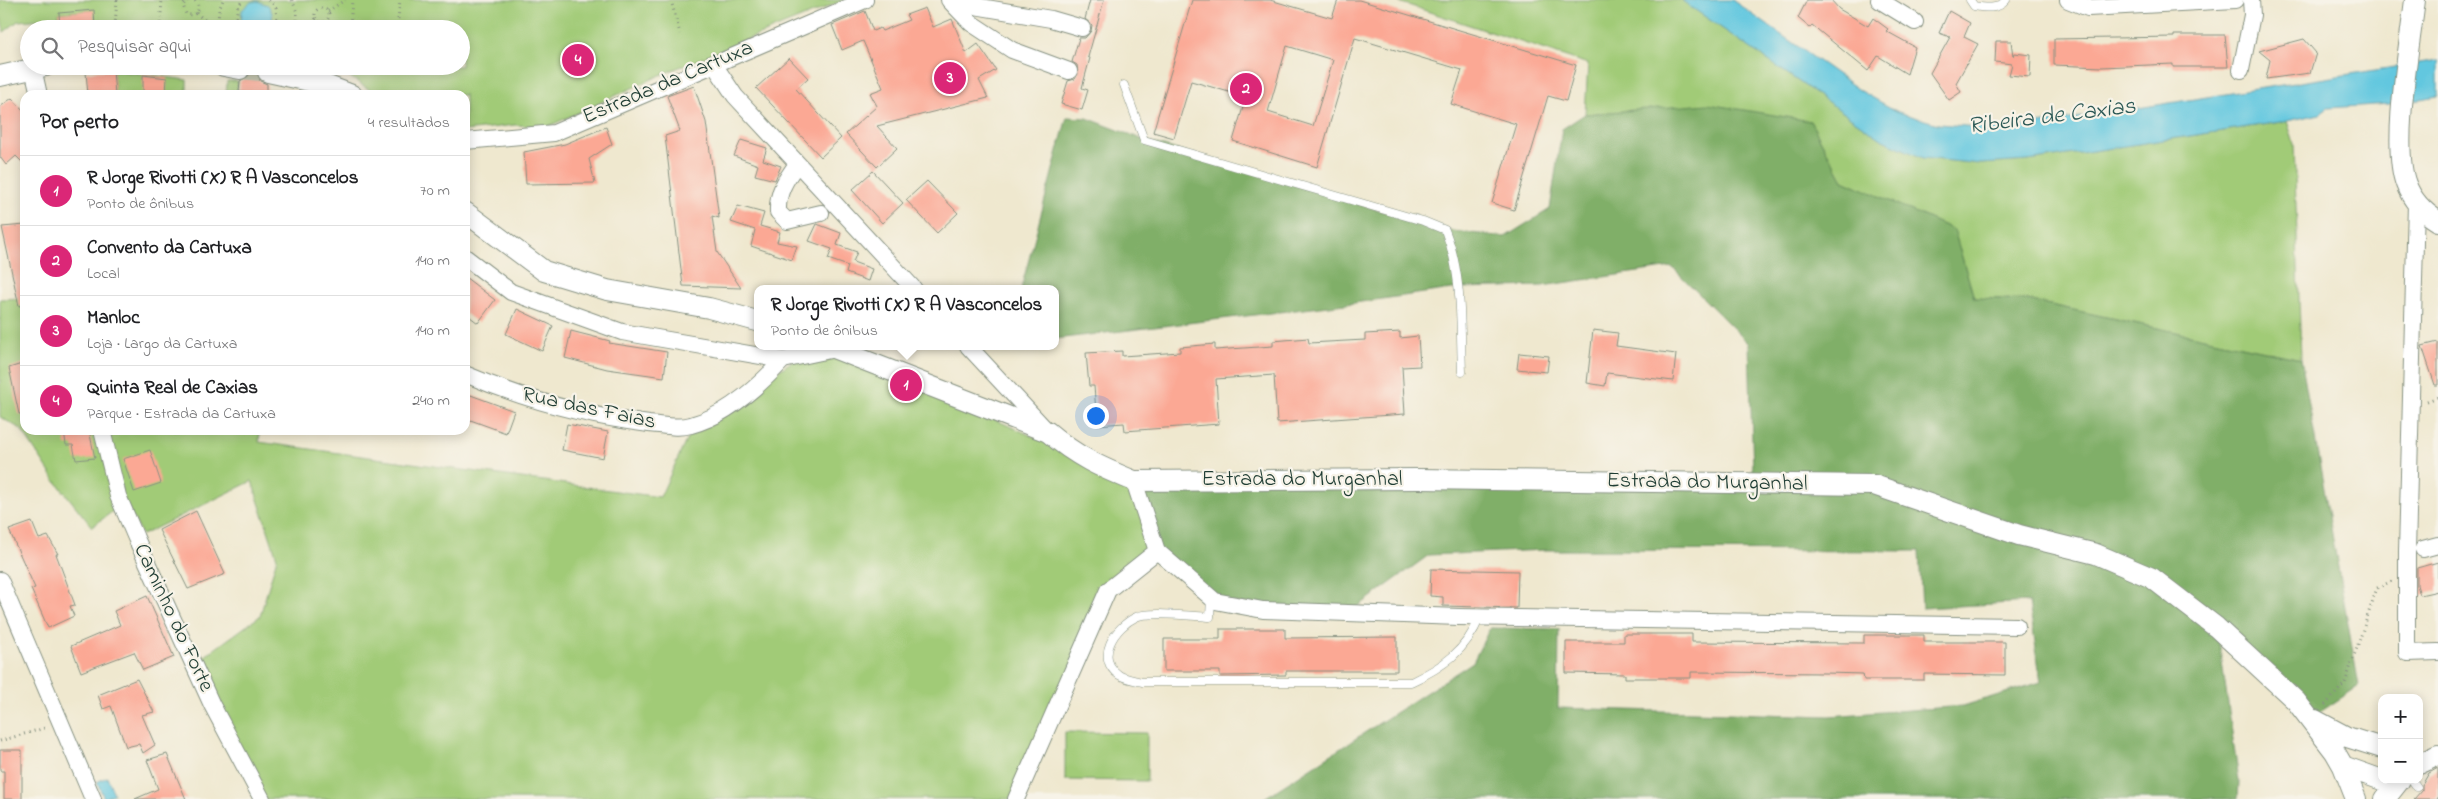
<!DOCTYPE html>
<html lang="pt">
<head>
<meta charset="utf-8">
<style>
  :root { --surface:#fff; --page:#f6f6f6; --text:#202124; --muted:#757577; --line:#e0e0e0; --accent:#db2777 }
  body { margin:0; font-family:"Indie Flower",sans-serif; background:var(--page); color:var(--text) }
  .controls { position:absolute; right:15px; bottom:15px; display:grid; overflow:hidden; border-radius:10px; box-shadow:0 2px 12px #0003 }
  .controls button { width:45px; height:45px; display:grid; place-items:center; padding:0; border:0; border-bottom:1px solid var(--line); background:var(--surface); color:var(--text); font:25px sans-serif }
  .you { position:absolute; left:1095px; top:415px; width:18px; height:18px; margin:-12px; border:4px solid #fff; border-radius:50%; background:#1a73e8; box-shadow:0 0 0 8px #1a73e833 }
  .badge { display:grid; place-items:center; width:32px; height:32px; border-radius:50%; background:var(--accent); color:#fff; font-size:16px; font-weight:700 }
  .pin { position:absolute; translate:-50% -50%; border:2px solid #fff; box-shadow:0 1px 5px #0006 }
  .popup { position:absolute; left:754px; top:285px; width:305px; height:65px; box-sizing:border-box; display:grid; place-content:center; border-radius:10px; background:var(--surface); filter:drop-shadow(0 1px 4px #0005); font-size:16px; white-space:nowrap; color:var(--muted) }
  .popup b { font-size:19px; color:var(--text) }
  .popup::after { content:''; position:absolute; left:50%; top:100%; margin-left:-10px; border:10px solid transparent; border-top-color:var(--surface) }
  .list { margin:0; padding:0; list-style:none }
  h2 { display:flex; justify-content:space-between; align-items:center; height:65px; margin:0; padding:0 20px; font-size:21px }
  h2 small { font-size:16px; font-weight:400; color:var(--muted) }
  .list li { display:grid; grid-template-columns:32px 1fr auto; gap:15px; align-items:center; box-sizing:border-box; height:70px; padding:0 20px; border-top:1px solid var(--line) }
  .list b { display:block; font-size:19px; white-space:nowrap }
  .list p { margin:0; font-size:16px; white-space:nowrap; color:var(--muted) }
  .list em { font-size:16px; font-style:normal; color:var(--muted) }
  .icon { flex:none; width:28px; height:28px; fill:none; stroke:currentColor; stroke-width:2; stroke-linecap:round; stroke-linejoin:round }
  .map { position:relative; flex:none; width:2438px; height:799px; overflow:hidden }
  .search { position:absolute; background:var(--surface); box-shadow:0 2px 12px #0003; left:20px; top:20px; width:450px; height:55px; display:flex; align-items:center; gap:12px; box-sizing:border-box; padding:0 18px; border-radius:28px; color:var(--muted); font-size:19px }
  .panel { position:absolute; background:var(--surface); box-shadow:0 2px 12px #0003; left:20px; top:90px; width:450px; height:345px; border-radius:15px }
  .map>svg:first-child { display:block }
  .green { fill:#a1cb77; stroke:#608456 }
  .forest { fill:#80af68; stroke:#50764e }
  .water { fill:#62c7df; stroke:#40828a }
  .building { fill:#fba894; fill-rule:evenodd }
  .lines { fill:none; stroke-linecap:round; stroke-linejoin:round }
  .tertiary-tunnel { stroke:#c5c6b0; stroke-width:20; stroke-dasharray:20 10; stroke-linecap:butt }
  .service-casing { stroke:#879282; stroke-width:9 }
  .minor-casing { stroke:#879282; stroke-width:18 }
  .tertiary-casing { stroke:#879282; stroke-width:22 }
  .path { stroke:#879282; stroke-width:3; stroke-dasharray:1 4; stroke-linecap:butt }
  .service { stroke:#fff; stroke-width:8 }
  .minor { stroke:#fff; stroke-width:16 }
  .tertiary { stroke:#fff; stroke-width:20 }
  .labels { text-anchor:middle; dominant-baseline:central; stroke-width:4.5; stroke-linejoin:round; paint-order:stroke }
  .street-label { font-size:22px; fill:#1f3d34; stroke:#f7f3e8 }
  .water-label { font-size:24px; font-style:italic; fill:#2c5956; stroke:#f7f3e8 }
</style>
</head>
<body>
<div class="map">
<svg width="2438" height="799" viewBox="0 0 2438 799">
  <rect width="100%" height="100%" fill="#f7f3e8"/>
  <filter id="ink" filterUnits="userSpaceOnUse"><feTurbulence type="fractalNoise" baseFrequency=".02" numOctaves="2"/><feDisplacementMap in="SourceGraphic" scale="10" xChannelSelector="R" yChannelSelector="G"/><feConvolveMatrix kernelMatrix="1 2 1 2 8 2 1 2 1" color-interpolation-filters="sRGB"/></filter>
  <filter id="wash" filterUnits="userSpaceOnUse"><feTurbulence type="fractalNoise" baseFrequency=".0096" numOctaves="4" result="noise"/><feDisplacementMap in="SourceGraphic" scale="20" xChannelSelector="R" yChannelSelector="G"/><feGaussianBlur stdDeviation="1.12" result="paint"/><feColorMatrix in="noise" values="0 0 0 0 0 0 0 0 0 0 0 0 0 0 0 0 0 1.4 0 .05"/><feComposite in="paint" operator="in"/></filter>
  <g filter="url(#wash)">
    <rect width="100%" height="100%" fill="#efe8cf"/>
    <path class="green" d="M0 0H845L665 73 547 127 515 125 465 131V95H378L350 77 313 66H461V29H95L93 10 59 13V18L18 21 4 32 0 13Z
      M1393 0H1681L1883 140 1923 158 1981 164 2028 161 2287 121 2294 144 2301 359 2027 300 1974 298 1954 230 1843 180 1810 121 1708 105 1585 114 1588 64Z
      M113 70 187 80V95H115Z
      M227 81H238L237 94 259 95H226Z
      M25 298V430H96L117 508 92 527 54 479 21 429 0 417V299Z
      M814 346H828L1134 481 1157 551 1108 590 1016 799H262L194 664 260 616 277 558 252 481 142 535 120 492 106 430H260L259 442 660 497 690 432Z
      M1065 732 1147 733V781L1065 780Z"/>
    <path class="forest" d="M1708 104 1810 121 1843 180 1954 230 1974 298 2027 300 2301 359 2359 686 2311 718 2217 627 2239 781 2238 799H1263L1473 662 1490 628 1559 629 1558 708 1829 716 1963 706 2041 682 2029 602 1922 608 1919 551 1546 550 1429 555 1349 613 1215 601 1157 551 1134 481 1867 484 1753 472 1749 344 1672 267 1542 286 1459 288 1354 303 1055 339V289H1021L1067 117 1087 118 1144 140 1445 230 1505 237 1550 209 1562 129 1585 114Z"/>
    <path class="water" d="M1681 0H1732L1861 91 1898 112 1938 124 2007 129 2438 60V96L2390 104 2328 108 2320 114 2287 121 2028 161 1981 164 1923 158 1883 140Z
      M257 1 268 5C274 14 274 21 268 29H245L241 22 242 10 251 2Z
      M107 777 114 794 104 798 97 782Z"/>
    <g id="blocks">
      <path class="building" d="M1090 0H1104L1088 57 1090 58 1082 88 1088 90 1082 110 1061 104 1068 81 1075 79 1078 74 1077 65 1072 62 1079 38H1085L1091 31 1092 25 1085 19Z
        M1192 0H1270L1332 18 1338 0H1359L1576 65 1566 101 1548 96 1514 210 1492 203 1516 124 1451 104 1462 70 1355 38 1317 167 1233 141 1246 97 1191 81 1174 138 1153 132ZM1287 46 1333 60 1313 126 1268 112Z
        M1807 0H1831L1839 9 1868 26 1873 18 1888 29 1886 31 1915 47 1907 74 1878 56 1868 71 1812 25 1810 28 1798 18Z
        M925 8 933 27 952 19 966 53 978 44 996 70 979 80 988 98 877 126 897 148 877 167 846 134 877 106 870 93 883 88 863 41 842 50 832 25 865 11 873 31 880 28 882 31 909 20 906 15Z
        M94 10 95 29H60L59 13Z
        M1949 11 1970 23 1964 37 1978 44 1956 83 1961 92 1949 100 1930 73 1950 37 1939 33Z
        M2174 35H2225L2228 67H2173V64L2102 67 2054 65V39L2174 37Z
        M2304 39 2316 53 2310 73 2266 79 2270 60 2259 51Z
        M1996 41H2011L2013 56 2014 53 2031 55 2030 77 2009 75 2012 64 1995 62Z
        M789 58 808 78 796 89 841 138 821 157 756 88Z
        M251 66H258L257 75 260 81 267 84V94L239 92 240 81 249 76Z
        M113 70 115 95H88L86 72Z
        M143 75 167 78 166 95H143Z
        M694 86 706 122 719 218 712 216 717 252 741 288 683 286 665 136 680 131 667 96Z
        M12 98 25 112V165L16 156 6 165 0 157V107Z
        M606 127 612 144 589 159 595 183 526 184 524 152 565 144Z
        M741 140 767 148 763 160 781 166 775 180 755 175 758 165 734 156Z
        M873 171 903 203 882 223 852 190Z
        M927 181 958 213 937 233 906 200Z
        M738 206 764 213 760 226 780 232 777 242 797 246 792 260 751 246 755 230 731 222Z
        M817 224 841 233 837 245 857 252 853 262 872 269 868 281 846 273 848 266 828 259 832 249 809 241Z
        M25 225V305L19 306 2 227Z
        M465 277 495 300 478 323 465 313Z
        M517 309 553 326 542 351 506 334Z
        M1593 330 1618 333 1616 346 1676 354 1673 381 1607 373 1605 386 1587 383Z
        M571 331 610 341 609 343 667 352 664 377 607 369 565 358Z
        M1400 332V338L1418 336 1420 366 1402 367 1405 414 1277 423 1274 375 1216 379 1219 424 1125 431 1124 423 1097 425 1094 386H1089L1086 353 1122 351V356L1180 352V347L1215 344V350L1273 346V341L1308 338 1309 343 1365 340V334Z
        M2438 342V385H2435L2422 346Z
        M1519 353 1549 356 1547 372 1517 369Z
        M25 363V414H19L9 368Z
        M468 394 514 411 506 433 465 418V401Z
        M567 424 608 432 603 458 562 450Z
        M64 430H89L95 458 76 460 73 445H66Z
        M150 450 161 483 134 492 123 459Z
        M196 511 225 574 188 589 159 530Z
        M32 522 39 539 48 536 58 554H56L75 605 70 606 74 616 48 628 31 589 35 588 9 530Z
        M2438 562V591L2420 595 2417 585V568Z
        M1431 569 1518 571 1517 608 1443 606V597L1430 596Z
        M147 596 174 657 143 670 134 652 81 672 71 646 120 625 114 611Z
        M1220 629H1285V638L1397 637V671H1286V675L1220 676V671H1164V639H1220Z
        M1624 634H1692V642L1864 643V635H1924V642H2005V675L1924 674V680H1864L1863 674 1826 673 1691 672V678H1625V674L1566 673V642H1624Z
        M137 679 154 712 142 715 155 745 143 753 139 744 126 747 111 706 103 709 98 695Z
        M0 750H22V799H4V771H0Z
        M167 754 186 799H135L158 789 147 760Z
        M2438 768V799H2414L2422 790V785L2429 773Z"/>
    </g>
  </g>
  <g filter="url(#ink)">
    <use href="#blocks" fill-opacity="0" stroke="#879282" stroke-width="1"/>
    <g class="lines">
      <path class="tertiary-tunnel" d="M240 69 268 72"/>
      <g class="service-casing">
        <path id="service" d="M1970 0 1974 6C1986 8 1998 10 2006 0
          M1124 85 1144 140 1423 221 1445 230C1463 275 1460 324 1462 372
          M1211 598 1210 617C1194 616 1148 611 1136 617 1115 627 1094 658 1119 675 1125 679 1135 680 1142 682H1411C1443 667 1466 651 1480 617
          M2412 780 2417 787"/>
      </g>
      <g class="minor-casing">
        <path id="minor" d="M949 0 971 23 1012 50 1069 71
          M1879 0 1915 22
          M2068 0 2088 8 2235 0
          M951 2 1051 19 1082 28
          M713 63 735 96 914 289
          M33 68 39 95
          M2241 70 2252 15 2251 0
          M465 141 554 133 865 0
          M797 164C786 179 777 192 778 212L787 221 821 213
          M2416 203 2407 552V653L2438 652
          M465 257 511 292 622 332 783 360 835 349
          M968 346 1047 431
          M465 374C523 399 586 416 649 424 662 425 678 429 691 425 726 416 759 386 783 360
          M102 430 118 496 136 538 212 705 262 799
          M1134 481 1157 551 1215 601 1263 610 1459 617 2017 626
          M2423 549 2438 545
          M0 580 93 799
          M1016 799 1108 590 1157 551"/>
      </g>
      <g class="tertiary-casing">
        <path id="tertiary" d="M2415 0C2410 44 2391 145 2406 184 2412 200 2423 212 2438 221
          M224 66 240 69
          M268 72 323 84 352 95
          M0 76 45 66
          M465 212 544 271 607 290 709 308 757 321
          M828 346 1048 432C1077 457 1100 467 1134 481L1418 479 1874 485 2019 535 2096 554 2152 578 2216 627 2296 701 2335 752 2343 766 2356 799
          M2315 720 2347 737 2382 748
          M2419 764 2438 755
          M2343 766 2382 780
          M2385 799 2400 780"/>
      </g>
      <path class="path" d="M117 0 115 25 182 29
        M188 0 183 5 186 14C197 18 203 7 194 0
        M269 0 276 7 277 22 297 24V29
        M292 0 297 12V24
        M671 0 680 34
        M315 15a7 7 0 1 1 14 0a7 7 0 1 1-14 0Z
        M328 11 345 0
        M196 13 216 29
        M218 21 219 10 223 0
        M160 28 162 0
        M218 29V21L235 22 238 6 243 0
        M304 29 317 19
        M350 29 352 0
        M397 29 400 0
        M2427 401 2438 397
        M2325 705 2345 683 2377 588 2392 581
        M0 741 45 728"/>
      <use href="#service" class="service"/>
      <use href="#minor" class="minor"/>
      <use href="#tertiary" class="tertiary"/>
    </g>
  </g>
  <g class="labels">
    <g class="street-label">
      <text transform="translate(668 83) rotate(-23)">Estrada da Cartuxa</text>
      <text transform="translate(589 409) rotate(12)">Rua das Faias</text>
      <text x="1302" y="480">Estrada do Murganhal</text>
      <text transform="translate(1707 483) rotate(1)">Estrada do Murganhal</text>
      <text transform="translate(173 618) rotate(65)">Caminho do Forte</text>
    </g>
    <g class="water-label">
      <text transform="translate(2052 117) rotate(-7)">Ribeira de Caxias</text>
    </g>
  </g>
</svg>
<div class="controls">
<button>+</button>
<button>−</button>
</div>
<div class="you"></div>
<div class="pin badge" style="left:906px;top:385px">1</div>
<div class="popup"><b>R Jorge Rivotti (X) R A Vasconcelos</b>Ponto de ônibus</div>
<div class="pin badge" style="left:1246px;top:89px">2</div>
<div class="pin badge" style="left:950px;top:78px">3</div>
<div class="pin badge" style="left:578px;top:60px">4</div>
<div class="search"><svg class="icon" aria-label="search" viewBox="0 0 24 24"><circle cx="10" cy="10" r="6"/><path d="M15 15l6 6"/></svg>Pesquisar aqui</div>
<section class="panel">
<h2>Por perto<small>4 resultados</small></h2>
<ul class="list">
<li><span class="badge">1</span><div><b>R Jorge Rivotti (X) R A Vasconcelos</b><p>Ponto de ônibus</p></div><em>70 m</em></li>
<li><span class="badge">2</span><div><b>Convento da Cartuxa</b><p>Local</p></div><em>140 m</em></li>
<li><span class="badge">3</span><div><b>Manloc</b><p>Loja · Largo da Cartuxa</p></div><em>140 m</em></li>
<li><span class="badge">4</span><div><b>Quinta Real de Caxias</b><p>Parque · Estrada da Cartuxa</p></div><em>240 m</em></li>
</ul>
</section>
</div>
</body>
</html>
